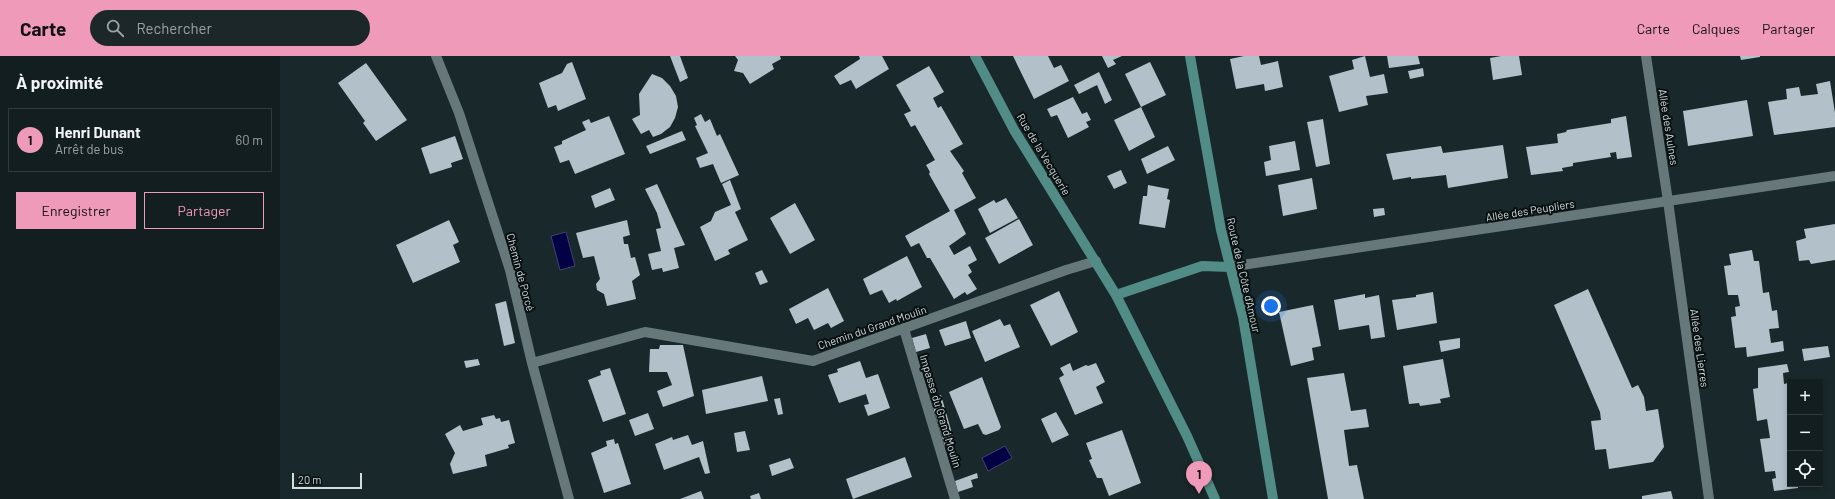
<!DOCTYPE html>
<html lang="fr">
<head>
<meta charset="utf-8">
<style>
  :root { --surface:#131e20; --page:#1c2729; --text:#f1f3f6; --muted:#9da2a5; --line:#323c3e; --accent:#ef9ab8 }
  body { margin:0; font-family:Barlow,sans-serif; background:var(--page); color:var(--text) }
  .controls { position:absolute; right:12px; bottom:12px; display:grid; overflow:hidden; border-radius:0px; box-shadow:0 2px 6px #0003 }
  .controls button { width:36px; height:36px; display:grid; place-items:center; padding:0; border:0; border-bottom:1px solid var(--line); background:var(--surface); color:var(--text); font:20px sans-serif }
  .scale { position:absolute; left:12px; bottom:10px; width:70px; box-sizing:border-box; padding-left:4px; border:2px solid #d3ddde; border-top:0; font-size:11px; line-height:14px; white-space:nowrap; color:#d3ddde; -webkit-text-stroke:3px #091011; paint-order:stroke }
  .you { position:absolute; left:991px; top:250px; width:14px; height:14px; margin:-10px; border:3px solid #fff; border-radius:50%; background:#1a73e8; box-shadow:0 0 0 6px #1a73e833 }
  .badge { display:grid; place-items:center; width:26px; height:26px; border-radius:50%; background:var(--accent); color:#111; font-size:13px; font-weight:700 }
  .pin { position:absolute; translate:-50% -33px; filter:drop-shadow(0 1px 2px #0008) }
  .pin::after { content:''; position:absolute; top:21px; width:14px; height:12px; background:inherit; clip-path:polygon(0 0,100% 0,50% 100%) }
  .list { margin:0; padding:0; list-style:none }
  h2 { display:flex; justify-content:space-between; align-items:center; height:52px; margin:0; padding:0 16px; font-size:17px }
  h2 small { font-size:13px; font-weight:400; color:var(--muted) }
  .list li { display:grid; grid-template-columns:26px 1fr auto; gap:12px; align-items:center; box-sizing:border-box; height:64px; margin:0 8px 8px; padding:0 8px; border:1px solid var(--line); border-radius:0px }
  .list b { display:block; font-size:15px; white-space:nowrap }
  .list p { margin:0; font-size:13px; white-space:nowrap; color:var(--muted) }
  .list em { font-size:13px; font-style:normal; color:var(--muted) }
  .actions { display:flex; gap:8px; padding:12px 16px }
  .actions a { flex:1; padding:9px 0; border:1px solid var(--accent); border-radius:0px; text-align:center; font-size:14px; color:var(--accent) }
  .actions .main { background:var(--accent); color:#111 }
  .icon { flex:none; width:22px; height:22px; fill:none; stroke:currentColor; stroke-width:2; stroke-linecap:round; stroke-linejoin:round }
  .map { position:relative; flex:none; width:1555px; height:443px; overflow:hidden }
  header { display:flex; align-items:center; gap:24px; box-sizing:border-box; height:56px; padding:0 20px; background:var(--accent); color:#111 }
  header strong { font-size:19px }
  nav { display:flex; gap:22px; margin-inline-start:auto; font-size:14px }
  .search { width:280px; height:36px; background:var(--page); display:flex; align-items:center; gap:10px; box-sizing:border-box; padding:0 14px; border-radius:22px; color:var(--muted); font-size:15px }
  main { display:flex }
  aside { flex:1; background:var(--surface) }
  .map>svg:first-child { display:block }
  .water { fill:#030046; stroke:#414274 }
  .building { fill:#b2c0ca }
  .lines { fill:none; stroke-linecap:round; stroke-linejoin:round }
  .street { stroke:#67787a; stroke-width:10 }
  .secondary { stroke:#518c86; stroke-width:10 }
  .labels { text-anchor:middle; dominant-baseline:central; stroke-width:4; stroke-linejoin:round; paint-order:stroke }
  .street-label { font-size:11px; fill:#d3ddde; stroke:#091011 }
</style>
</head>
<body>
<header>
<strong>Carte</strong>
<div class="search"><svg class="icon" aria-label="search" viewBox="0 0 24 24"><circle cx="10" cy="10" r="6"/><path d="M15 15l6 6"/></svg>Rechercher</div>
<nav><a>Carte</a><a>Calques</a><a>Partager</a></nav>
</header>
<main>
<aside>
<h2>À proximité<small></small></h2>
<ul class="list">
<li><span class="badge">1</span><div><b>Henri Dunant</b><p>Arrêt de bus</p></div><em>60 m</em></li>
</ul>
<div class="actions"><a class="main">Enregistrer</a><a>Partager</a></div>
</aside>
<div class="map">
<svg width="1555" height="443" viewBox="0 0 1555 443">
  <rect width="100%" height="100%" fill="#19282a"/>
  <path class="water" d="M286 176 295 210 280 214 271 180Z
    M725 390 732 402 708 415 702 402Z"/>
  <path class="building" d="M390 0H400L408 22 400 26Z
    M455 0H500L501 3 492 8 494 13 470 28 463 17 454 15 458 4Z
    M579 0H602L609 13 576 33 571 24 560 29 554 20 580 3Z
    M733 0H768L774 12 781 9 789 25 754 43Z
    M822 0H842L833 4 836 8 828 12Z
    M964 0H979L981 9 998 5 1003 31 985 35 984 28 956 33 950 3Z
    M1085 0 1090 21 1104 18 1108 37 1086 40 1088 49 1059 56 1049 20 1074 13 1072 4Z
    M1107 0H1138L1140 8 1109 12Z
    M1221 0H1239L1242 19 1213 24 1210 2Z
    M1460 0H1480V1L1461 4Z
    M292 6 306 43 278 55 276 49 268 52 259 27 282 17 287 8Z
    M870 6 886 39 861 51 845 18Z
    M86 7 127 64 96 85 83 67 85 65 58 27Z
    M649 10 664 36 653 42 658 52 661 50 683 88 670 95 684 115 682 117 696 142 674 154 686 178 669 190 674 199 690 190 697 204 688 209 692 216 688 219 697 233 687 239 685 236 674 243 650 202H647L639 187 631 191 625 180 670 155 649 118 650 116 646 109 655 104 635 69 631 71 624 58 631 55 616 29Z
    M1143 12 1144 20 1130 23 1128 15Z
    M819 16 832 44 825 48 817 29 799 38 794 29Z
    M372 18 382 22 390 30 396 40 398 51 395 62 390 71 381 78 373 81 369 74 361 78 352 63 360 59 359 38Z
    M1550 25 1555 57V71L1494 79 1488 46 1507 43 1506 33 1519 31 1521 40 1538 38 1536 28Z
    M793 41 802 58 807 56 811 64 806 66 809 71 788 82 777 59 771 61 767 53Z
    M1467 44 1473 80 1408 90 1403 55Z
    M861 51 875 81 849 95 834 64Z
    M421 58 425 66 430 63 437 80 440 78 459 119 441 127 433 108 420 112 416 102 428 97 415 70 417 69 414 62Z
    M329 60 345 98 295 118 289 104 280 107 274 91 282 88V85L306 74 302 66 309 63 311 67Z
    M1346 60 1352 101 1337 103 1336 96 1330 97 1331 101 1293 107V110L1282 112 1283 115 1251 119 1246 91 1278 87 1277 78 1286 76 1287 74 1331 67V63Z
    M1043 63 1050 108 1036 111 1027 66Z
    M402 75 406 84 370 98 366 90Z
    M175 80 183 103 171 107 172 111 150 118 141 92Z
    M1015 85 1020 114 986 120 984 106 991 104 989 90Z
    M1223 89 1228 122 1168 132 1166 119 1131 123V121L1113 124 1106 98 1161 90 1163 97Z
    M888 90 895 104 867 118 861 103Z
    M841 114 847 127 834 133 827 120Z
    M1032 122 1037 153 1003 160 998 129Z
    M450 124 461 153 455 156 468 184 448 194 450 198 435 205 420 171 431 165 435 156 451 149 442 128Z
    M377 128 405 189 394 192 399 212 383 216 382 212 372 214 368 198 381 195 376 173 381 172 377 157 365 133Z
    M868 129 889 133 887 143 890 144 885 172 859 168 863 140H867Z
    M330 132 335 144 315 152 311 140Z
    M726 142 738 162 710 177 698 153 714 144 716 147Z
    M515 147 535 184 510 198 490 162Z
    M1104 152 1105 159 1094 161 1093 153Z
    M739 163 753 189 719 208 705 182Z
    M169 164 179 186 173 189 180 206 133 227 116 189Z
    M347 164 350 179 343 181 344 188H348L351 202 355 201 360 219 352 225 356 243 327 250 324 238 317 234 316 228 320 223 314 200 303 202 296 177Z
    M1555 168V204L1531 208 1529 204 1519 205 1516 185 1526 182 1524 173Z
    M1472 194 1474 205H1479L1483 237 1489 236 1492 255 1497 254 1499 272 1489 273 1491 287 1503 285 1504 295 1467 301 1466 291 1455 292 1451 261 1456 260 1455 251 1460 250 1458 239H1448L1444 210 1451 209 1449 198Z
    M627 200 642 231 617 245 616 243 609 247 602 234 590 239 583 223Z
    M482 214 488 226 480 229 475 217Z
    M548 232 564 265 551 272 548 267 534 274 528 262 516 268 509 253Z
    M1308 233 1352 332 1358 329 1364 341 1366 355 1378 353 1384 391 1373 406 1329 413 1326 393 1315 394 1311 365 1321 364 1320 356 1274 249Z
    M779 235 798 276 771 290 750 249Z
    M1153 236 1157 267 1117 274 1112 244 1136 241V239Z
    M1085 238V242L1099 239 1105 281 1091 283 1089 269 1059 274 1054 244Z
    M226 245 235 287 224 290 215 248Z
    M1033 249 1041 290 1032 292 1034 304 1011 310 999 256Z
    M720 263 724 270 730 268 740 291 705 306 692 275Z
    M686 265 691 282 665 290 659 274Z
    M646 278 650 292 636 296 632 282Z
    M1180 282V292L1161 296 1159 285Z
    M380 289H403L414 340 383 351 377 335 392 329 387 316H369L370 293H379Z
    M1548 290 1550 301 1524 305 1522 293Z
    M198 303 200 309 186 312 184 305Z
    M1163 303 1170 341 1160 343 1161 347 1140 350 1139 347 1129 348 1123 310Z
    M580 305 586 322 598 318 610 352 588 360 584 349 589 348 586 338 559 347 548 319 558 316 557 313Z
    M790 307 793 315 806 309 808 310 816 307 825 326 816 331 823 347 795 359 779 322 784 319 780 312Z
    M1507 308 1509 316 1503 317 1504 328 1508 327 1510 343V428H1518V432L1494 435 1492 423 1496 422 1495 415 1485 416 1480 383 1490 382 1487 363 1477 365 1473 333 1478 332V312Z
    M330 312 346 358 323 366 308 324 321 319 320 315Z
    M1064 317 1071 355 1086 353 1089 371 1064 374 1069 410 1077 409 1084 443H1048L1027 322Z
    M482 320 488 345 426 358 422 334Z
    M702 321 721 371 719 374 706 379 703 378 698 368 684 373 669 336Z
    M661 339 675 388 665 391 651 344Z
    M500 342 503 358 498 359 494 343Z
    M776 356 789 379 772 387 761 363Z
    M368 357 374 373 355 380 349 364Z
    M214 359 216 363 220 362 221 366 229 364 235 387 228 389 229 392 205 399 207 410 173 418 170 408 175 397 165 378 180 369 183 375 203 369 201 362Z
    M842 374 861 427 829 440 822 422H817L809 404 812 403 806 387Z
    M465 375 470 394 457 396 454 377Z
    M408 379 412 389 423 385 430 417 425 418 419 401 384 414 375 388 392 381 393 384Z
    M334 383 335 388 338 387 351 428 324 437 311 397 327 390 326 385Z
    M625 401 632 421 573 443 566 423Z
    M510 402 514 412 492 420 489 409Z
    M697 417 698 422 691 424 693 431 678 436 675 425Z
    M421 435 424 443H400Z
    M1391 435 1393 443H1362V440Z
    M479 437 481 443H471L470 440Z"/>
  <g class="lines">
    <path class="street" d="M156 0 179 57 230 214 252 307 289 443
      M1366 0 1388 145 1429 443
      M949 211 1555 120
      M624 273 675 443
      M252 307 365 276 533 305 786 214 816 205"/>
    <path class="secondary" d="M695 0 734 74 836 239 907 380 935 443
      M910 0 941 174 963 261 993 443
      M836 239 922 210 949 211"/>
  </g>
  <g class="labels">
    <g class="street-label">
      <text transform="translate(1389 71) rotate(81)">Allée des Aulnes</text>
      <text transform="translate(764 98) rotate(59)">Rue de la Vecquerie</text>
      <text transform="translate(1250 154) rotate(-9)">Allée des Peupliers</text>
      <text transform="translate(241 216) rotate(75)">Chemin de Porcé</text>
      <text transform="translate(964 219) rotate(77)">Route de la Côte d'Amour</text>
      <text transform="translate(592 271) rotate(-19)">Chemin du Grand Moulin</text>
      <text transform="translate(1420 292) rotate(82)">Allée des Lierres</text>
      <text transform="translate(661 355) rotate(73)">Impasse du Grand Moulin</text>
    </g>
  </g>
</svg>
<div class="controls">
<button>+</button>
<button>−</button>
<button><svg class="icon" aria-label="locate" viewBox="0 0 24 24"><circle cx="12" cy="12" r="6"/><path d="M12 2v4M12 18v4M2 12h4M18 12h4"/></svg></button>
</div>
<div class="scale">20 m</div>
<div class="you"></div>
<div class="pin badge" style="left:919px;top:438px">1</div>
</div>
</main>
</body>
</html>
